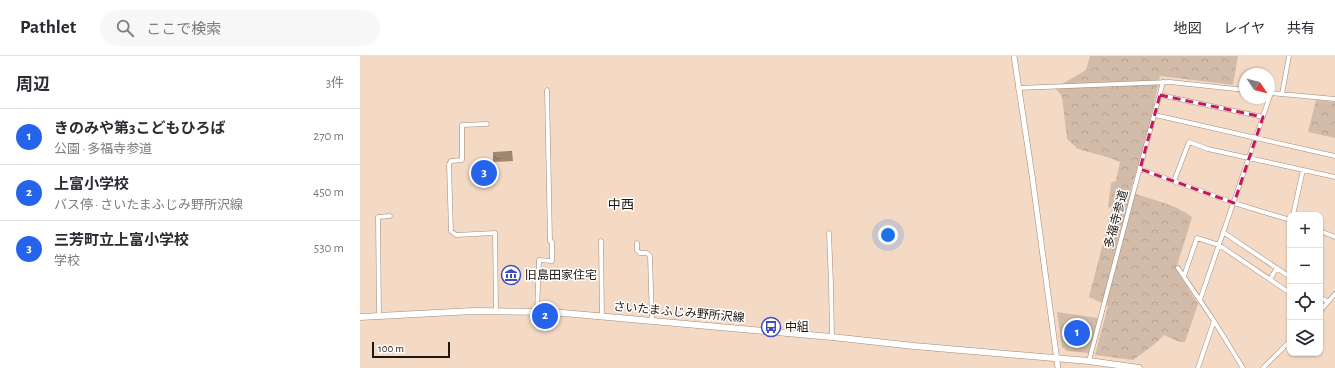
<!DOCTYPE html>
<html lang="ja">
<head>
<meta charset="utf-8">
<style>
  :root { --surface:#fff; --page:#f7f7f7; --text:#2b2b33; --muted:#7c7c81; --line:#e1e1e2; --accent:#2563eb }
  body { margin:0; font-family:"Alegreya Sans","Noto Sans JP",sans-serif; background:var(--page); color:var(--text) }
  .controls { position:absolute; right:12px; bottom:12px; display:grid; overflow:hidden; border-radius:8px; box-shadow:0 1px 3px #0004 }
  .controls button { width:36px; height:36px; display:grid; place-items:center; padding:0; border:0; border-bottom:1px solid var(--line); background:var(--surface); color:var(--text); font:20px sans-serif }
  .compass { position:absolute; left:879px; top:12px; width:36px; height:36px; border-radius:50%; background:var(--surface); box-shadow:0 1px 3px #0004; rotate:125deg }
  .scale { position:absolute; left:12px; bottom:10px; width:78px; box-sizing:border-box; padding-left:4px; border:2px solid #1f160f; border-top:0; font-size:11px; line-height:14px; white-space:nowrap; color:#1f160f; -webkit-text-stroke:3px #fff; paint-order:stroke }
  .you { position:absolute; left:528px; top:179px; width:14px; height:14px; margin:-10px; border:3px solid #fff; border-radius:50%; background:#1a73e8; box-shadow:0 0 0 6px #1a73e833 }
  .badge { display:grid; place-items:center; width:26px; height:26px; border-radius:50%; background:var(--accent); color:#fff; font-size:13px; font-weight:700 }
  .pin { position:absolute; translate:-50% -50%; border:2px solid #fff; box-shadow:0 1px 4px #0006 }
  .list { margin:0; padding:0; list-style:none }
  h2 { display:flex; justify-content:space-between; align-items:center; height:52px; margin:0; padding:0 16px; font-size:17px }
  h2 small { font-size:13px; font-weight:400; color:var(--muted) }
  .list li { display:grid; grid-template-columns:26px 1fr auto; gap:12px; align-items:center; box-sizing:border-box; height:56px; padding:0 16px; border-top:1px solid var(--line) }
  .list b { display:block; font-size:15px; white-space:nowrap }
  .list p { margin:0; font-size:13px; white-space:nowrap; color:var(--muted) }
  .list em { font-size:13px; font-style:normal; color:var(--muted) }
  .icon { flex:none; width:22px; height:22px; fill:none; stroke:currentColor; stroke-width:2; stroke-linecap:round; stroke-linejoin:round }
  .map { position:relative; flex:none; width:975px; height:312px; overflow:hidden }
  header { display:flex; align-items:center; gap:24px; box-sizing:border-box; height:56px; padding:0 20px; background:var(--surface); border-bottom:1px solid var(--line) }
  header strong { font-size:19px }
  nav { display:flex; gap:22px; margin-inline-start:auto; font-size:14px }
  .search { width:280px; height:36px; background:var(--page); display:flex; align-items:center; gap:10px; box-sizing:border-box; padding:0 14px; border-radius:22px; color:var(--muted); font-size:15px }
  main { display:flex }
  aside { flex:1; background:var(--surface) }
  .map>svg:first-child { display:block }
  .green { fill:#d2bba9 }
  .forest { fill:url(#forest-crowns) }
  .water { fill:url(#water-ripples) }
  .lines { fill:none; stroke-linecap:round; stroke-linejoin:round }
  .minor-casing { stroke:#a28a77; stroke-width:5 }
  .tertiary-casing { stroke:#a28a77; stroke-width:6 }
  .primary-casing { stroke:#a28a77; stroke-width:7 }
  .minor { stroke:#fff; stroke-width:4 }
  .tertiary { stroke:#fff; stroke-width:5 }
  .primary { stroke:#fff; stroke-width:6 }
  .marked { fill:none; stroke:#c2185b; stroke-width:3; stroke-dasharray:8 5; stroke-linejoin:round }
  .labels { text-anchor:middle; dominant-baseline:central; stroke-width:3; stroke-linejoin:round; paint-order:stroke }
  .street-label { font-size:12px; fill:#1f160f; stroke:#fff }
  .poi-label { font-size:12px; fill:#1f160f; stroke:#fff; text-anchor:start }
  .neighbourhood-label { font-size:13px; fill:#1f160f; stroke:#fff }
</style>
</head>
<body>
<header>
<strong>Pathlet</strong>
<div class="search"><svg class="icon" aria-label="search" viewBox="0 0 24 24"><circle cx="10" cy="10" r="6"/><path d="M15 15l6 6"/></svg>ここで検索</div>
<nav><a>地図</a><a>レイヤ</a><a>共有</a></nav>
</header>
<main>
<aside>
<h2>周辺<small>3件</small></h2>
<ul class="list">
<li><span class="badge">1</span><div><b>きのみや第3こどもひろば</b><p>公園 · 多福寺参道</p></div><em>270 m</em></li>
<li><span class="badge">2</span><div><b>上富小学校</b><p>バス停 · さいたまふじみ野所沢線</p></div><em>450 m</em></li>
<li><span class="badge">3</span><div><b>三芳町立上富小学校</b><p>学校</p></div><em>530 m</em></li>
</ul>
</aside>
<div class="map">
<svg width="975" height="312" viewBox="0 0 975 312">
  <defs>
    <pattern id="forest-crowns" width="20" height="18" patternUnits="userSpaceOnUse"><rect width="20" height="18" fill="#d2bba9"/><path d="M2 6a3 3 0 1 1 6 0M12 15a3 3 0 1 1 6 0" fill="none" stroke="#b4a090"/></pattern>
    <pattern id="water-ripples" width="26" height="14" patternUnits="userSpaceOnUse"><rect width="26" height="14" fill="#9e8671"/><path d="M2 4q2-2 4 0t4 0M15 11q2-2 4 0t4 0" fill="none" stroke="#806d5b"/></pattern>
  </defs>
  <rect width="100%" height="100%" fill="#f4dac5"/>
  <path class="green" d="M697 256 738 262 729 297 707 295 702 291Z"/>
  <path class="forest" d="M730 0H878L873 29 800 20 787 79 770 136C791 144 814 147 832 161L816 213 838 248 825 286H819L804 279C795 289 784 296 773 304L735 299 748 250 729 241 752 152 748 151 751 127 756 125 760 106 750 102 718 93 707 83 702 40 695 32 726 14Z
    M956 44 975 46V82L948 76Z"/>
  <path class="water" d="M152 95 153 105 133 106V96Z"/>
  <g class="lines">
    <g class="minor-casing">
      <path id="minor" d="M658 32 810 26 885 34
        M910 37 975 43
        M922 38 929 0
        M800 39 903 61
        M795 59 975 100
        M127 68 102 69V104L91 105 89 108 91 175 96 179 135 177 136 255
        M780 113 874 147 930 164
        M814 125 829 86 848 93 975 121
        M933 159 943 114
        M960 175 975 181
        M863 176 930 221
        M469 177 471 228 472 281
        M241 185 242 260
        M277 187V194L280 197H287L290 200 292 265
        M818 212 854 265 883 312
        M824 220 837 182 859 189 930 237
        M910 223 917 212
        M960 241 968 246
        M840 244 911 37
        M960 255 975 238
        M177 256 179 204 192 205V186L190 185 187 34
        M19 260 18 161 30 160
        M729 305 774 134 803 26
        M838 312 854 265
        M903 312 930 285"/>
    </g>
    <g class="tertiary-casing">
      <path id="tertiary" d="M654 0 672 119 698 312"/>
    </g>
    <g class="primary-casing">
      <path id="primary" d="M0 261 113 255 192 256 472 281 554 290 729 305 779 312"/>
    </g>
    <use href="#minor" class="minor"/>
    <use href="#tertiary" class="tertiary"/>
    <use href="#primary" class="primary"/>
  </g>
  <path class="marked" d="M800 39 903 61 874 147 780 113Z"/>
  <defs>
    <g id="museum-ring" transform="scale(1)"><circle r="9.5" fill="#fff" stroke="#3e4ec1" stroke-width="1.5"/><path d="M0-6L6-3V-2H-6V-3ZM-5-1h2V3h-2ZM-1-1h2V3h-2ZM3-1h2V3H3ZM-6 4H6V6H-6Z" fill="#3e4ec1"/></g>
    <g id="bus-ring" transform="scale(1)"><circle r="9.5" fill="#fff" stroke="#3e4ec1" stroke-width="1.5"/><path d="M-5-6H5V4H4V6H2V4H-2V6H-4V4H-5ZM-3.5-4V0h7V-4ZM-3.5 1.2v1.5H-2V1.2ZM2 1.2v1.5H3.5V1.2Z" fill="#3e4ec1"/></g>
  </defs>
  <g fill-rule="evenodd">
    <use href="#museum-ring" x="151" y="219"/>
    <use href="#bus-ring" x="411" y="271"/>
  </g>
  <g class="labels">
    <g class="street-label">
      <text transform="translate(756 163) rotate(-75)">多福寺参道</text>
      <text transform="translate(319 256) rotate(5)">さいたまふじみ野所沢線</text>
    </g>
    <g class="poi-label">
      <text x="165" y="219">旧島田家住宅</text>
      <text x="425" y="271">中組</text>
    </g>
    <g class="neighbourhood-label">
      <text x="261" y="149">中西</text>
    </g>
  </g>
</svg>
<div class="controls">
<button>+</button>
<button>−</button>
<button><svg class="icon" aria-label="locate" viewBox="0 0 24 24"><circle cx="12" cy="12" r="6"/><path d="M12 2v4M12 18v4M2 12h4M18 12h4"/></svg></button>
<button><svg class="icon" aria-label="layers" viewBox="0 0 24 24"><path d="M12 4l9 5-9 5-9-5zM3 14l9 5 9-5"/></svg></button>
</div>
<svg class="compass" viewBox="-18 -18 36 36"><path d="M0-13l5 13h-10z" fill="#e53935"/><path d="M0 13l5-13h-10z" fill="#7c7c81"/></svg>
<div class="scale">100 m</div>
<div class="you"></div>
<div class="pin badge" style="left:717px;top:277px">1</div>
<div class="pin badge" style="left:185px;top:260px">2</div>
<div class="pin badge" style="left:124px;top:117px">3</div>
</div>
</main>
</body>
</html>
